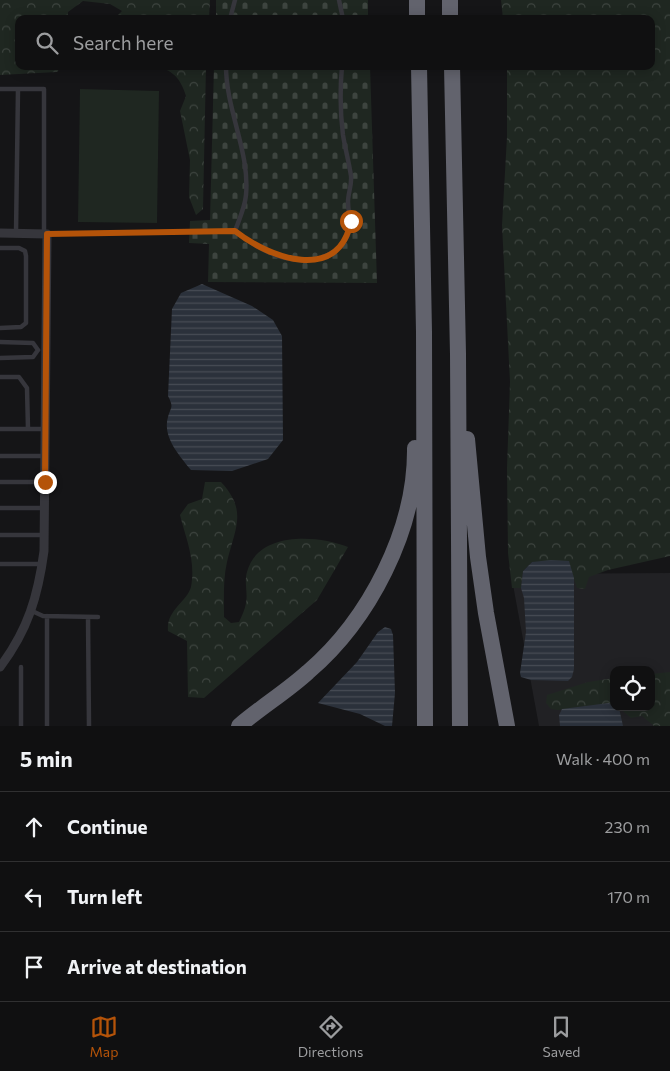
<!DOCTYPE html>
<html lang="en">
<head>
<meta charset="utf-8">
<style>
  :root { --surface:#101011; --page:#19191a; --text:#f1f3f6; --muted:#9c9d9f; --line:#303031; --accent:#b45309 }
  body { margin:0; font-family:Commissioner,sans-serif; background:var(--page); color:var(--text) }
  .controls { position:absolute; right:15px; bottom:15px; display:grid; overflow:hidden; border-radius:10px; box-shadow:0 2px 12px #0003 }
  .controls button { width:45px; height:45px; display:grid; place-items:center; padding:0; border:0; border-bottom:1px solid var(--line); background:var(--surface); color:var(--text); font:25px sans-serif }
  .stop { position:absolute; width:15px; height:15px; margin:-11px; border:4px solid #b45309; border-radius:50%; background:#fff }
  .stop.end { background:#b45309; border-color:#fff; box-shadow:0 1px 5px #0008 }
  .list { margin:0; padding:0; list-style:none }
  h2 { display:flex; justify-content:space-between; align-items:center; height:65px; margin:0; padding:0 20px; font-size:21px }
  h2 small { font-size:16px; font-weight:400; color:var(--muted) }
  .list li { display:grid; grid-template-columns:32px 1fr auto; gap:15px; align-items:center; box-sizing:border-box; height:70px; padding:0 20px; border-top:1px solid var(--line) }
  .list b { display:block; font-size:19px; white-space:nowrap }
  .list em { font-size:16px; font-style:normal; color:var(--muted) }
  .icon { flex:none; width:28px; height:28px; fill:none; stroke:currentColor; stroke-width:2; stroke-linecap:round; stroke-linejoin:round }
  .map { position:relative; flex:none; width:670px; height:726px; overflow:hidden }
  .search { position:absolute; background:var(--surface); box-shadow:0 2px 12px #0003; left:15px; right:15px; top:15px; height:55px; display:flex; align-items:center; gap:12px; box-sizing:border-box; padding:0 18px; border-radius:10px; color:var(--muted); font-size:19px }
  .sheet { height:275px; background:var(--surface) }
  nav { display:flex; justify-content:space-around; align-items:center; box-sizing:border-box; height:70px; border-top:1px solid var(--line); background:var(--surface); font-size:14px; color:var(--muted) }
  nav a { display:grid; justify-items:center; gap:2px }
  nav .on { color:var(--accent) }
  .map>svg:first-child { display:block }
  .built { fill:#212124; fill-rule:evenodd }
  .forest { fill:url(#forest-crowns) }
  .cemetery { fill:url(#cemetery-stones) }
  .park { fill:#1f2721 }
  .water { fill:url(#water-rules) }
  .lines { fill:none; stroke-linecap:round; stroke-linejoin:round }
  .lane { stroke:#36363c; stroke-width:4.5 }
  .street { stroke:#36363c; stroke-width:9 }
  .highway { stroke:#62636d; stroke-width:16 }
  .route { stroke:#b45309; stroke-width:6 }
</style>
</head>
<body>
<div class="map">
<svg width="670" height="726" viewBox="0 0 670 726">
  <defs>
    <pattern id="forest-crowns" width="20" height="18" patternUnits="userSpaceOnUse" patternTransform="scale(1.25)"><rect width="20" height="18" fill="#1f2721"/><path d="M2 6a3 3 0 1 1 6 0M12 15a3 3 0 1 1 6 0" fill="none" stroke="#3d443f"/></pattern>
    <pattern id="cemetery-stones" width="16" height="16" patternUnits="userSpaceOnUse" patternTransform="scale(1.25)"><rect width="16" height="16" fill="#1f2721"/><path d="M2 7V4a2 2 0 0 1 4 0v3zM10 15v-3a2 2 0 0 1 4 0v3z" fill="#3d443f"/></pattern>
    <pattern id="water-rules" width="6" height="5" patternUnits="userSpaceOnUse" patternTransform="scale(1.25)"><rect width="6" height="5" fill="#2b313b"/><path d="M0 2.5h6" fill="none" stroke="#474c55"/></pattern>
  </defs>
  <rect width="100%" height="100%" fill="#151517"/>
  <path class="built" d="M670 573V726H539L511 574ZM614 670H651V707H614Z"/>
  <path class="forest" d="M0 0H210L209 19H114L122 11 110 4 83 1 68 12V19H19V66H62L57 72 0 75Z
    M501 0H670V556L608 570 589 577 585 589 577 588 568 561 532 562 523 571 521 588H512L508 553 507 468 510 382 502 225 507 137V66H651V19H503Z
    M158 66H206L203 209 196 215 189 197 190 160 180 111 186 96C181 80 175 72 158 66Z
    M205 482H221C248 511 235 528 227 562 223 579 224 599 224 617L231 623 239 622C242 616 245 609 246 603 248 593 244 582 247 572 258 531 317 535 348 547L317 600 204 698 188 697 187 641 168 631C166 610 187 602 191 587 196 561 186 539 180 515L188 504 202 499Z
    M670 672V726H654L642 716 631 718 618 707H651V674Z
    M614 678V705L609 703 558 710 551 709 546 703 547 695 588 682Z"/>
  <path class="cemetery" d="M216 0H368V19H216Z
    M214 66H370L377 283 208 282 209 244 189 243 190 221 210 220Z"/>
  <path class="park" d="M80 89 159 91 157 223 78 222Z"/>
  <path class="water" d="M202 284 252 306 273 320 282 336 283 440 268 459 232 471 191 470C180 456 162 437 168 417 171 406 174 408 168 396L172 309 181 293Z
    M551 560 569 561 574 578V669L572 677 568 681 531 680 521 677 520 673 526 632 524 598 521 588 523 571 532 562Z
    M385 627 391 629 393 635 395 693 392 726H385L360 714 318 703 357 662 378 632Z
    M609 703 614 707 619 708 623 726H560L559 715 562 709Z"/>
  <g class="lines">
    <path class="lane" d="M339 0 343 19
      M230 19 235 0
      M226 66C226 110 250 152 246 195 245 207 239 220 235 231
      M0 89H44V234
      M16 233 18 89
      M47 234 235 231C257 249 282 263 311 260 326 258 344 248 349 232 352 221 348 213 348 202 348 193 352 185 351 176 349 162 345 148 343 135 340 112 340 89 342 66
      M0 248H19L25 251 26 256V323L21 327 0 328
      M0 342 33 343 38 350
      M0 358 33 357 38 350
      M0 377H19L27 388 28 429H45
      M0 429H28
      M0 456H45
      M0 482H45
      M0 508H45
      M0 535H45
      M0 564H42
      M32 611 43 616 98 617
      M88 617 89 726
      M21 726V667
      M47 726V616"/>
    <path class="street" d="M0 233 47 234 44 551C38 596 28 630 0 667"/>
    <path class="highway" d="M417 0V19
      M450 0V19
      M419 66 424 332 425 726
      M452 66 458 354 460 726
      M467 439 478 557 486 613 507 726
      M239 726C261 707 286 692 308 672 369 620 416 530 415 448"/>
  </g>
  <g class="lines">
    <path class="route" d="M45 482 47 234 235 231C269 258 339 284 351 221"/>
  </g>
</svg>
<div class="controls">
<button><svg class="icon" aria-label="locate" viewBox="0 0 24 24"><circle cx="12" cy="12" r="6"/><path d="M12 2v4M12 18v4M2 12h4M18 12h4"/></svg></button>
</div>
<div class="stop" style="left:351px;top:221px"></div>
<div class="stop end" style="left:45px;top:482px"></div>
<div class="search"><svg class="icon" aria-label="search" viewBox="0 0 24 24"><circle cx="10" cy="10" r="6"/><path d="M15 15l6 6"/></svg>Search here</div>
</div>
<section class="sheet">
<h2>5 min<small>Walk · 400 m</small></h2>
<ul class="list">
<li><svg class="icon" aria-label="ahead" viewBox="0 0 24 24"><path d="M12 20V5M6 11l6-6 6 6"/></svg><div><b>Continue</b></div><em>230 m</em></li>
<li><svg class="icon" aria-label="left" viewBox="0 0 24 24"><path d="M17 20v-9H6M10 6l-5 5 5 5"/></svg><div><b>Turn left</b></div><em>170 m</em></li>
<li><svg class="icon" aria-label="arrive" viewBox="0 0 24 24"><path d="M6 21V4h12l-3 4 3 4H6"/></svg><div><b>Arrive at destination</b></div></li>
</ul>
</section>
<nav>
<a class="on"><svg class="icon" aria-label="map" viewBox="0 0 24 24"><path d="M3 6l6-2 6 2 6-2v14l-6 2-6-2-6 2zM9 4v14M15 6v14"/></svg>Map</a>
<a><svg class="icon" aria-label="directions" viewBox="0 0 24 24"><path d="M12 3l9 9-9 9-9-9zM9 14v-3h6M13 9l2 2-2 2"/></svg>Directions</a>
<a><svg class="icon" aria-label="saved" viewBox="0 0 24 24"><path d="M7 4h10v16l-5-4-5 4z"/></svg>Saved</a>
</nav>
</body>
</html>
